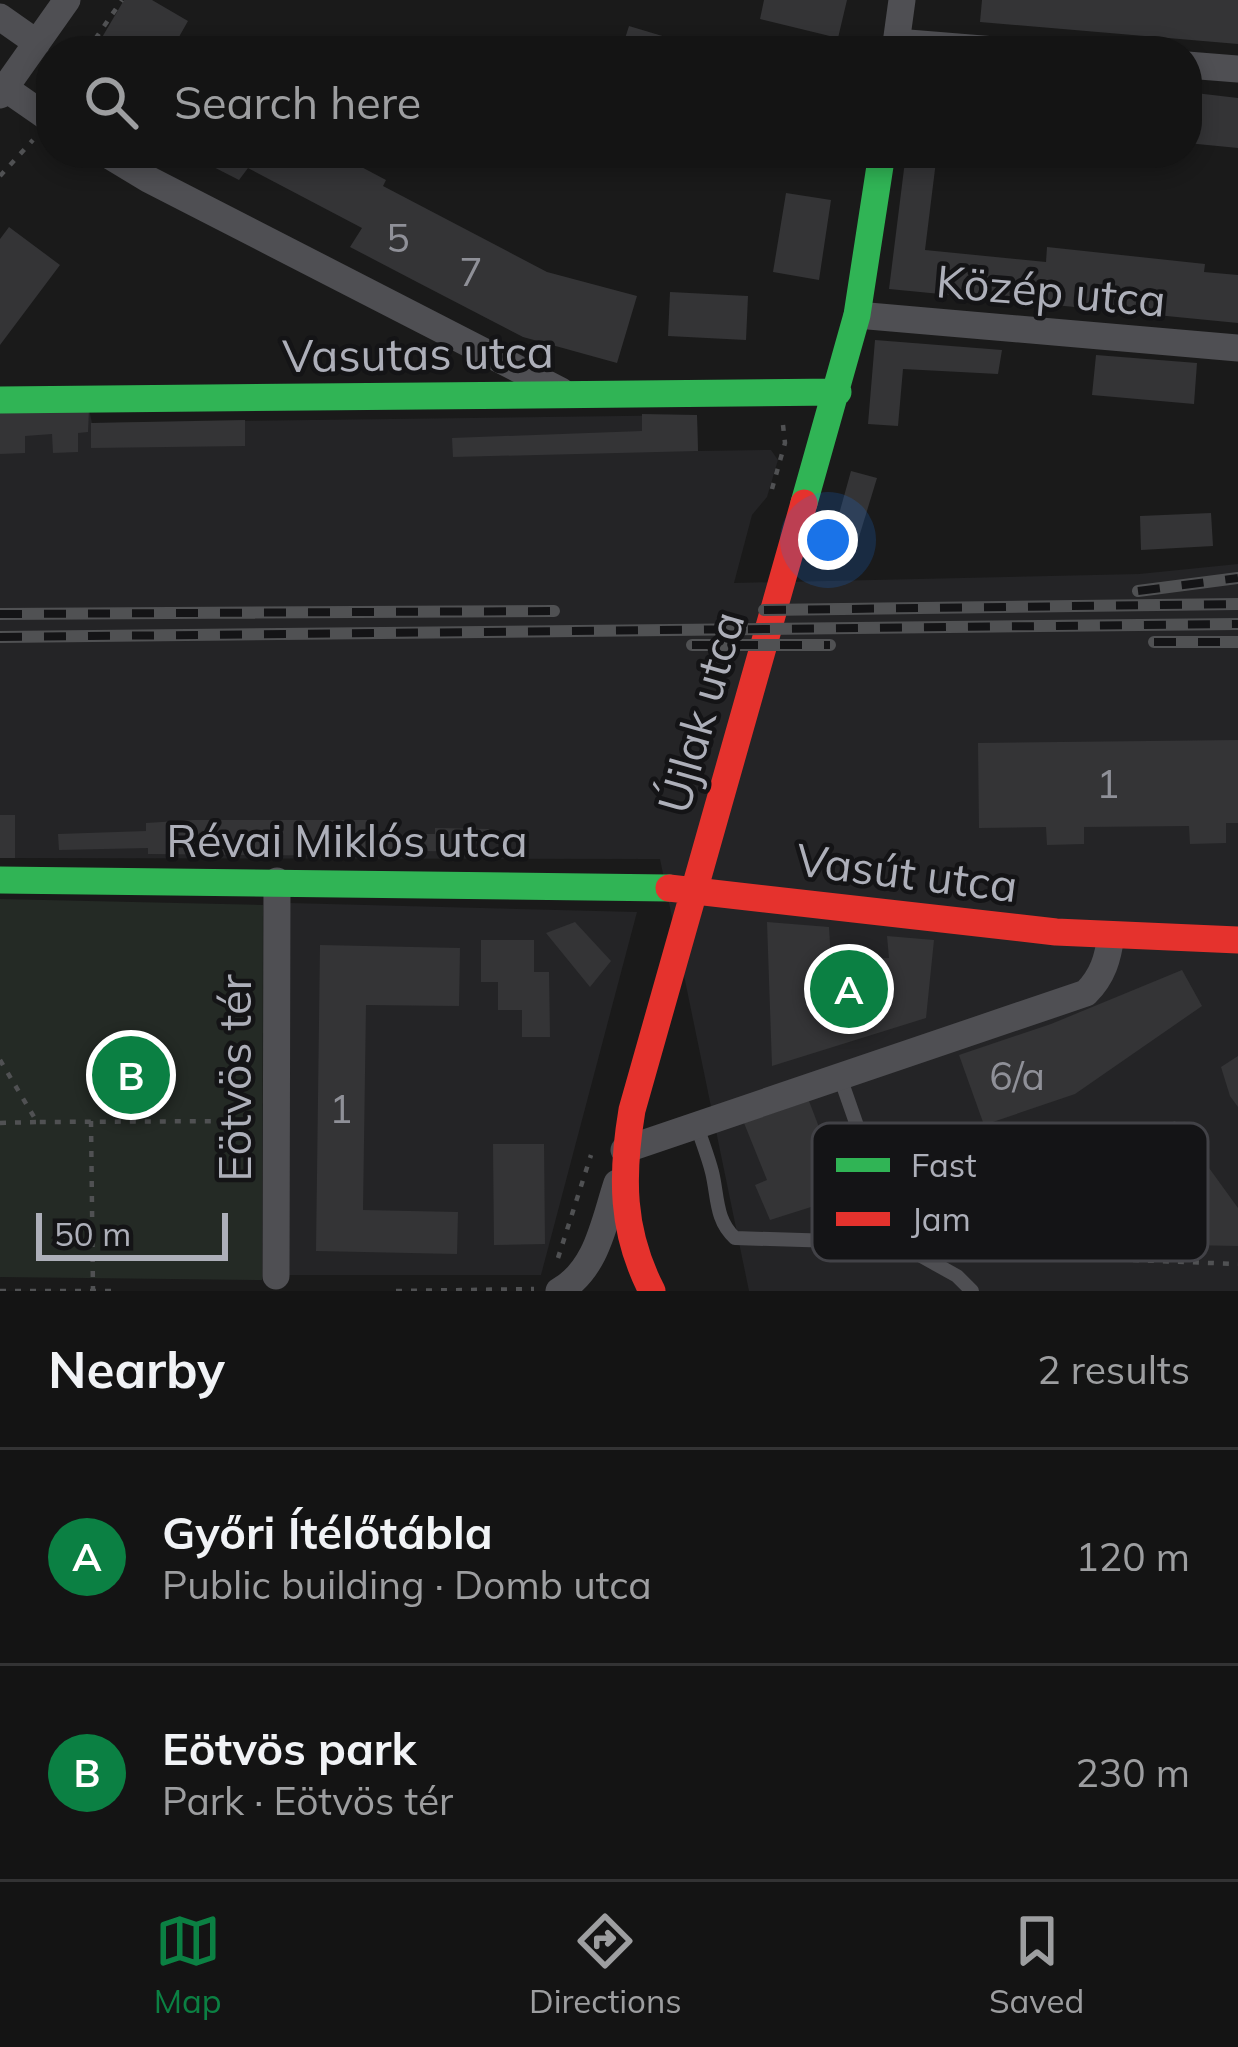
<!DOCTYPE html>
<html lang="en">
<head>
<meta charset="utf-8">
<style>
  :root { --surface:#141414; --page:#212122; --text:#f1f3f6; --muted:#9d9ea0; --line:#333334; --accent:#0b8043 }
  body { margin:0; font-family:Mulish,sans-serif; background:var(--page); color:var(--text) }
  .scale { position:absolute; left:36px; bottom:30px; width:192px; box-sizing:border-box; padding-left:12px; border:6px solid #adafb9; border-top:0; font-size:33px; line-height:42px; white-space:nowrap; color:#adafb9; -webkit-text-stroke:9px #141416; paint-order:stroke }
  .you { position:absolute; left:828px; top:540px; width:42px; height:42px; margin:-30px; border:9px solid #fff; border-radius:50%; background:#1a73e8; box-shadow:0 0 0 18px #1a73e833 }
  .badge { display:grid; place-items:center; width:78px; height:78px; border-radius:50%; background:var(--accent); color:#fff; font-size:39px; font-weight:700 }
  .pin { position:absolute; translate:-50% -50%; border:6px solid #fff; box-shadow:0 3px 12px #0006 }
  .list { margin:0; padding:0; list-style:none }
  h2 { display:flex; justify-content:space-between; align-items:center; height:156px; margin:0; padding:0 48px; font-size:51px }
  h2 small { font-size:39px; font-weight:400; color:var(--muted) }
  .list li { display:grid; grid-template-columns:78px 1fr auto; gap:36px; align-items:center; box-sizing:border-box; height:216px; padding:0 48px; border-top:3px solid var(--line) }
  .list b { display:block; font-size:45px; white-space:nowrap }
  .list p { margin:0; font-size:39px; white-space:nowrap; color:var(--muted) }
  .list em { font-size:39px; font-style:normal; color:var(--muted) }
  .icon { flex:none; width:66px; height:66px; fill:none; stroke:currentColor; stroke-width:2; stroke-linecap:round; stroke-linejoin:round }
  .map { position:relative; flex:none; width:1238px; height:1291px; overflow:hidden }
  .search { position:absolute; background:var(--surface); box-shadow:0 6px 18px #0003; left:36px; right:36px; top:36px; height:132px; display:flex; align-items:center; gap:30px; box-sizing:border-box; padding:0 42px; border-radius:48px; color:var(--muted); font-size:45px }
  .sheet { height:588px; background:var(--surface) }
  nav { display:flex; justify-content:space-around; align-items:center; box-sizing:border-box; height:168px; border-top:3px solid var(--line); background:var(--surface); font-size:33px; color:var(--muted) }
  nav a { display:grid; justify-items:center; gap:6px }
  nav .on { color:var(--accent) }
  .map>svg:first-child { display:block }
  .built { fill:#242426 }
  .green { fill:#242a25 }
  .building { fill:#343436 }
  .lines { fill:none; stroke-linecap:round; stroke-linejoin:round }
  .path { stroke:#505153; stroke-width:4.5; stroke-dasharray:6 9; stroke-linecap:butt }
  .lane { stroke:#4f4f53; stroke-width:14 }
  .street { stroke:#4f4f53; stroke-width:27 }
  .fast { stroke:#30b455; stroke-width:27 }
  .jam { stroke:#e5322d; stroke-width:27 }
  .rail-casing { stroke:#505153; stroke-width:12 }
  .rail { stroke:#141416; stroke-width:8; stroke-dasharray:22; stroke-linecap:butt }
  .labels { text-anchor:middle; dominant-baseline:central; stroke-width:9; stroke-linejoin:round; paint-order:stroke }
  .number-label { font-size:39px; fill:#8f9098 }
  .street-label { font-size:45px; fill:#adafb9; stroke:#141416 }
  .key { fill:#141416; stroke:#424247; stroke-width:3 }
  .key-label { font-size:33px; fill:#adafb9 }
</style>
</head>
<body>
<div class="map">
<svg width="1238" height="1291" viewBox="0 0 1238 1291">
  <rect width="100%" height="100%" fill="#1a1a1a"/>
  <path class="built" d="M89 409 92 423 697 415 698 451 771 450 778 460 767 497 752 515 734 583 1139 574 1238 564V1291H749L660 859 0 858V413Z
    M290 903 637 912 541 1275H284Z"/>
  <path class="green" d="M0 899 263 905 262 1280 0 1277Z"/>
  <path class="building" d="M124 0H152L188 21 171 51H94Z
    M764 0H847L838 38 760 19Z
    M982 0H1238V44L980 22Z
    M629 26 709 50 708 51H621Z
    M1187 92 1238 98V148L1187 143Z
    M155 153H335L386 180 383 186 547 272 637 296 617 363 523 337 417 282 350 247 362 228 248 168 239 180 192 156 185 168Z
    M906 153H937L925 250 1046 262 1047 247 1205 264 1204 272 1238 275V323L889 289Z
    M786 193 831 200 819 280 773 272Z
    M9 227 60 265 0 345V239Z
    M670 292 748 296 746 340 668 336Z
    M875 340 1002 350 998 374 903 369 898 426 868 424Z
    M1096 355 1197 363 1194 404 1092 395Z
    M89 409 88 432 78 433V452L53 453 52 434 25 436V453L0 454V413Z
    M642 414 697 415 698 451 453 457 452 438 642 431Z
    M245 420V446L91 448V423Z
    M851 471 877 478 855 550 831 543Z
    M1211 513 1213 546 1141 550 1140 516Z
    M1238 740V823H1226V843L1190 844 1189 826 1084 827V844L1047 845 1046 827 979 828 978 743Z
    M0 815H15V858H0Z
    M193 820H367L368 856 148 854V848L59 850 58 834 146 831V823Z
    M435 828 489 829 488 852 422 851V834H435Z
    M379 839 420 840V853L379 854Z
    M575 922 611 961 590 987 546 933Z
    M767 922 829 927 831 960 889 958 887 936 934 940 926 1018 772 1066Z
    M481 940H534V972H549L550 1037H522V1010H498V982H481Z
    M320 945 460 948 459 1006 366 1005 363 1210 458 1212 457 1254 316 1251Z
    M1182 970 1202 1006 1075 1094 984 1125 959 1055 1051 1024Z
    M1238 1056V1107L1230 1096 1221 1067Z
    M809 1101 830 1156 857 1147 871 1188 770 1220 755 1185 767 1180 744 1123Z
    M1175 1121 1238 1208V1246L1186 1245 1115 1143Z
    M493 1144H544L545 1244 494 1245Z"/>
  <g class="lines">
    <path class="path" d="M87 51 122 0
      M0 176 33 140
      M772 489 785 443 783 425
      M0 1060 37 1122 253 1121
      M91 1121 93 1291
      M0 1123 37 1122
      M558 1258 591 1155
      M968 1259 1077 1258 1238 1264
      M0 1291H115
      M396 1291 534 1289"/>
    <path class="lane" d="M840 1077 898 1243
      M696 1123C701 1139 708 1156 712 1172 718 1196 715 1220 735 1238L898 1243 957 1276 972 1291"/>
    <path class="street" d="M0 17 37 43
      M896 42 1007 51
      M895 51 902 0
      M1187 65 1238 69
      M5 88 51 120
      M0 95 67 0
      M105 153 148 179 561 391
      M857 315 1238 348
      M624 1150 1086 993C1103 976 1108 958 1111 935
      M276 1276 277 881
      M559 1291C597 1270 604 1222 617 1183"/>
    <path class="fast" d="M0 400 838 392
      M804 503 857 315 882 153
      M0 880 669 888"/>
    <path class="jam" d="M669 888 1056 932 1238 940
      M652 1291C621 1231 621 1176 632 1110L804 503"/>
    <g class="rail-casing">
      <path id="rail" d="M1138 591 1238 578
        M764 610 1238 604
        M0 614 554 611
        M0 637 1238 624
        M1154 642H1238
        M692 645H830"/>
    </g>
    <use href="#rail" class="rail"/>
  </g>
  <g class="labels">
    <g class="number-label">
      <text x="398" y="237">5</text>
      <text x="471" y="271">7</text>
      <text x="1108" y="783">1</text>
      <text x="1017" y="1075">6/a</text>
      <text x="341" y="1108">1</text>
    </g>
    <g class="street-label">
      <text transform="translate(1051 290) rotate(5)">Közép utca</text>
      <text transform="translate(418 353) rotate(-1)">Vasutas utca</text>
      <text transform="translate(700 712) rotate(-74)">Újlak utca</text>
      <text x="347" y="840">Révai Miklós utca</text>
      <text transform="translate(907 872) rotate(7)">Vasút utca</text>
      <text transform="translate(234 1078) rotate(-90)">Eötvös tér</text>
    </g>
  </g>
  <rect x="812" y="1123" width="396" height="138" rx="18" class="key"/>
  <rect x="836" y="1158" width="54" height="14" fill="#30b455"/>
  <rect x="836" y="1212" width="54" height="14" fill="#e5322d"/>
  <g class="key-label">
    <text x="911" y="1177">Fast</text>
    <text x="911" y="1231">Jam</text>
  </g>
</svg>
<div class="scale">50 m</div>
<div class="you"></div>
<div class="pin badge" style="left:849px;top:989px">A</div>
<div class="pin badge" style="left:131px;top:1075px">B</div>
<div class="search"><svg class="icon" aria-label="search" viewBox="0 0 24 24"><circle cx="10" cy="10" r="6"/><path d="M15 15l6 6"/></svg>Search here</div>
</div>
<section class="sheet">
<h2>Nearby<small>2 results</small></h2>
<ul class="list">
<li><span class="badge">A</span><div><b>Győri Ítélőtábla</b><p>Public building · Domb utca</p></div><em>120 m</em></li>
<li><span class="badge">B</span><div><b>Eötvös park</b><p>Park · Eötvös tér</p></div><em>230 m</em></li>
</ul>
</section>
<nav>
<a class="on"><svg class="icon" aria-label="map" viewBox="0 0 24 24"><path d="M3 6l6-2 6 2 6-2v14l-6 2-6-2-6 2zM9 4v14M15 6v14"/></svg>Map</a>
<a><svg class="icon" aria-label="directions" viewBox="0 0 24 24"><path d="M12 3l9 9-9 9-9-9zM9 14v-3h6M13 9l2 2-2 2"/></svg>Directions</a>
<a><svg class="icon" aria-label="saved" viewBox="0 0 24 24"><path d="M7 4h10v16l-5-4-5 4z"/></svg>Saved</a>
</nav>
</body>
</html>
